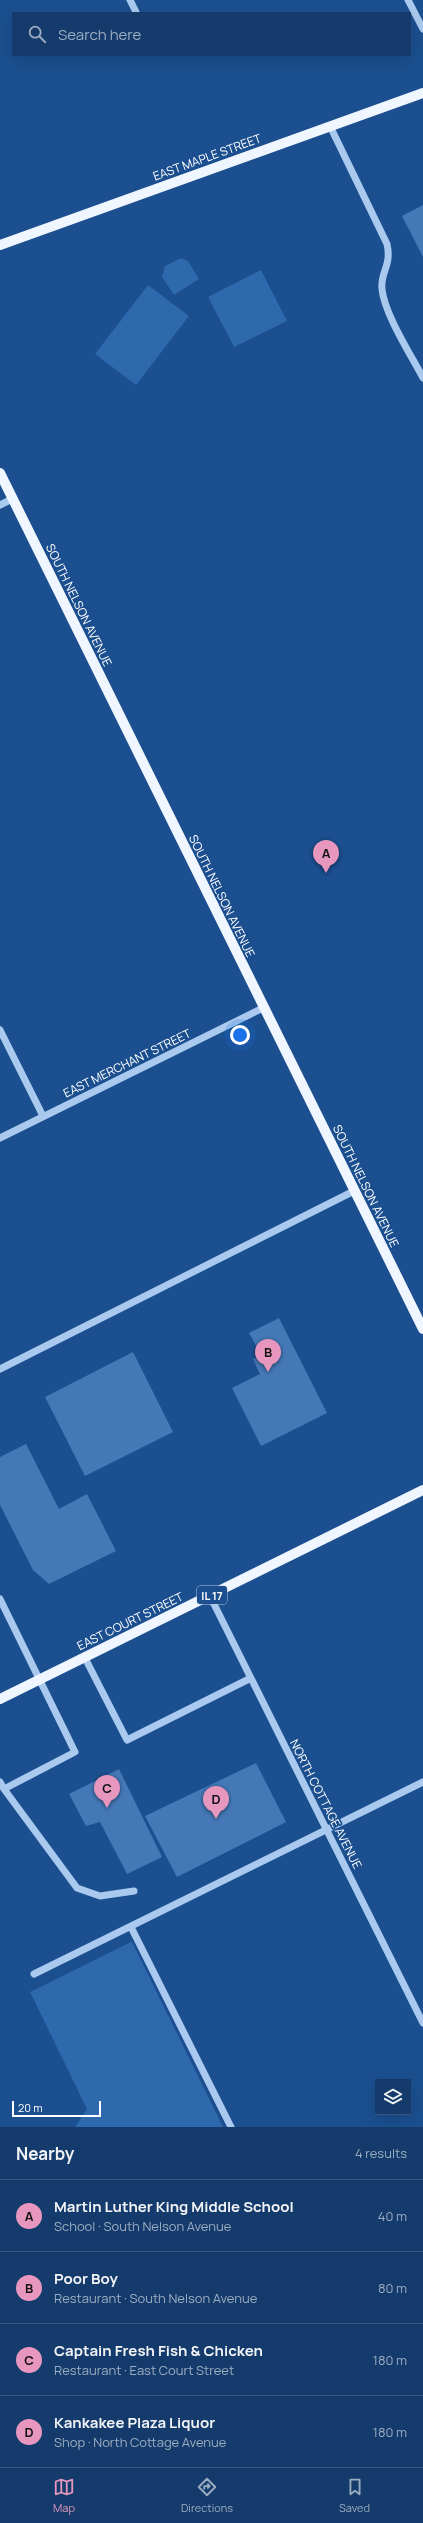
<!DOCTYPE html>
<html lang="en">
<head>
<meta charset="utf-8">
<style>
  :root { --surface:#143b6b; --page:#1d4271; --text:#f1f3f6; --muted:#9dadc1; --line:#33557e; --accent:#e797bd }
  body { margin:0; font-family:Manrope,sans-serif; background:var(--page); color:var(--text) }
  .controls { position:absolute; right:12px; bottom:12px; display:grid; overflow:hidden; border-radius:0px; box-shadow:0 4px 16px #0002 }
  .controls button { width:36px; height:36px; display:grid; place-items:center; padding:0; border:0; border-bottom:1px solid var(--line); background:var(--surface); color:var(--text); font:20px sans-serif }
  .scale { position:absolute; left:12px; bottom:10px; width:89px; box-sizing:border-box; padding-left:4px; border:2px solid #fff; border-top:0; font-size:11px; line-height:14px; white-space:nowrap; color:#fff; -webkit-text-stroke:3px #1b4f8f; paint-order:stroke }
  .you { position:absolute; left:240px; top:1035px; width:14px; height:14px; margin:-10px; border:3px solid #fff; border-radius:50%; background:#1a73e8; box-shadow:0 0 0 6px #1a73e833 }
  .badge { display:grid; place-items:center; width:26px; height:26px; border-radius:50%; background:var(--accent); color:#111; font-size:13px; font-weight:700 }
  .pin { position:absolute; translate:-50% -33px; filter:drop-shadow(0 1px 2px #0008) }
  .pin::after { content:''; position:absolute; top:21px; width:14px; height:12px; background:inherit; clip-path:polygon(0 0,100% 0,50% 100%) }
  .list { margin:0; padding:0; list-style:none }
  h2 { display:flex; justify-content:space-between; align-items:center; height:52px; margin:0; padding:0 16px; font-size:17px }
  h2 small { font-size:13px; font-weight:400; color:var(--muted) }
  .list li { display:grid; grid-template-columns:26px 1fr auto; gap:12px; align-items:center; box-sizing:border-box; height:72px; padding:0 16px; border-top:1px solid var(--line) }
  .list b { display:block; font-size:15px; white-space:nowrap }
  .list p { margin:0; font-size:13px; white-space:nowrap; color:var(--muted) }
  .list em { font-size:13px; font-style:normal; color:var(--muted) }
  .icon { flex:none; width:22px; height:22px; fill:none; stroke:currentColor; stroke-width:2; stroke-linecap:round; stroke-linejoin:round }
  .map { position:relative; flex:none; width:423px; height:2127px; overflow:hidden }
  .search { position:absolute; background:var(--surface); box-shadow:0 4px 16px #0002; left:12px; right:12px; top:12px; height:44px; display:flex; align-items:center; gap:10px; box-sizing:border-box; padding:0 14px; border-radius:0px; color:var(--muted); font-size:15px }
  .sheet { height:340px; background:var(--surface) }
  nav { display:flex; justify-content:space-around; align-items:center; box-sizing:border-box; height:56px; border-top:1px solid var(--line); background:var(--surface); font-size:11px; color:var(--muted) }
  nav a { display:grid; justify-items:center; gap:2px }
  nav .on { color:var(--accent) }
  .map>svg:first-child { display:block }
  .green { fill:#2e69ad }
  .building { fill:#4478b7 }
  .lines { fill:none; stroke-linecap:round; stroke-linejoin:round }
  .minor { stroke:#a9c9ee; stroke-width:7 }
  .major { stroke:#f0f6ff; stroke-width:10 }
  .labels { text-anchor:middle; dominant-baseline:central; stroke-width:3.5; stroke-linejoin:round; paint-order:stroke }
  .shield { fill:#1b4f8f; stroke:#bbcadd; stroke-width:1 }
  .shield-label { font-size:11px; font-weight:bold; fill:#fff }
  .street-label { font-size:12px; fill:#fff; stroke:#1b4f8f }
</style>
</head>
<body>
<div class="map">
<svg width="423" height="2127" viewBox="0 0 423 2127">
  <rect width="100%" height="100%" fill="#1b4f8f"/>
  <path class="green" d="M181 258 188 261 199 279 174 295 162 277 165 266Z
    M261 270 287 321 234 347 208 297Z
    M148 285 189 316 136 385 95 354Z
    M131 1942H132L223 2127H75L87 2109 30 1992Z"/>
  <path class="building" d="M423 205V257L402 216Z
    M279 1318 327 1413 261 1446 232 1388 260 1374 253 1359 261 1355 249 1333Z
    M133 1352 173 1432 85 1476 45 1397Z
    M26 1444 59 1509 87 1494 116 1551 49 1584 33 1570 0 1505V1457Z
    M256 1763 286 1822 177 1877 145 1816Z
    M119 1769 162 1857 127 1874 100 1822 86 1826 69 1794Z"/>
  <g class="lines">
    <path class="minor" d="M130 0 136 12
      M408 0 423 29
      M330 126 387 244C392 266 380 272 382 289 384 313 411 355 423 378
      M0 505 12 499
      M0 1030 43 1116
      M0 1138 263 1008
      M0 1369 354 1191
      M210 1596 423 2023
      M0 1599 75 1752 4 1789 0 1782
      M85 1658 127 1740 251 1678
      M4 1789 77 1888 100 1896 134 1891
      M131 1927 231 2127
      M34 1974 423 1782"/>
    <path class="major" d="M0 245 423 93
      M0 473 423 1329
      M0 1699 423 1490"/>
  </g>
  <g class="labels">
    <rect class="shield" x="197" y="1586" width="30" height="18" rx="3"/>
    <g class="shield-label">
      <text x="212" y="1595">IL 17</text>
    </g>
    <g class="street-label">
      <text transform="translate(207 157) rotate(-20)">EAST MAPLE STREET</text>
      <text transform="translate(79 605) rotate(64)">SOUTH NELSON AVENUE</text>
      <text transform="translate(222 896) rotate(64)">SOUTH NELSON AVENUE</text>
      <text transform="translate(127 1063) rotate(-26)">EAST MERCHANT STREET</text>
      <text transform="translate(366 1186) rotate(64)">SOUTH NELSON AVENUE</text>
      <text transform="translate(130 1621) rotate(-26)">EAST COURT STREET</text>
      <text transform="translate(326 1804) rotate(63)">NORTH COTTAGE AVENUE</text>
    </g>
  </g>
</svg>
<div class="controls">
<button><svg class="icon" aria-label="layers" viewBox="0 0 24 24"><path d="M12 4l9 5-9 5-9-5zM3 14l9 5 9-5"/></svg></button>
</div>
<div class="scale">20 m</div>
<div class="you"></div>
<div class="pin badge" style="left:326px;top:873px">A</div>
<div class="pin badge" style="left:268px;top:1372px">B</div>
<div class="pin badge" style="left:107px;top:1808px">C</div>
<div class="pin badge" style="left:216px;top:1819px">D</div>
<div class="search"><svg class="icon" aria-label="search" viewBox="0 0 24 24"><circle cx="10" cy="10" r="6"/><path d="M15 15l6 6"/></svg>Search here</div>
</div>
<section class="sheet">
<h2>Nearby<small>4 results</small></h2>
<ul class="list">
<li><span class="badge">A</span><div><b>Martin Luther King Middle School</b><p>School · South Nelson Avenue</p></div><em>40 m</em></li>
<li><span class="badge">B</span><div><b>Poor Boy</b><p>Restaurant · South Nelson Avenue</p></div><em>80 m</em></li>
<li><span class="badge">C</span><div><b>Captain Fresh Fish &amp; Chicken</b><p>Restaurant · East Court Street</p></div><em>180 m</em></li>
<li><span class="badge">D</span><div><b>Kankakee Plaza Liquor</b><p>Shop · North Cottage Avenue</p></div><em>180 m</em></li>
</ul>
</section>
<nav>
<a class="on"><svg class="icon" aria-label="map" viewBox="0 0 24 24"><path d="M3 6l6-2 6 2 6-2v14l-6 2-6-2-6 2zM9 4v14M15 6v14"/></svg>Map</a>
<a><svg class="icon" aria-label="directions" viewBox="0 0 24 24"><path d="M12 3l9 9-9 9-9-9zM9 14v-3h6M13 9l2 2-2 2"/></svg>Directions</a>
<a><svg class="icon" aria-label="saved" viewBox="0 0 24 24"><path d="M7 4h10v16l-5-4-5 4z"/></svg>Saved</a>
</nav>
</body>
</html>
